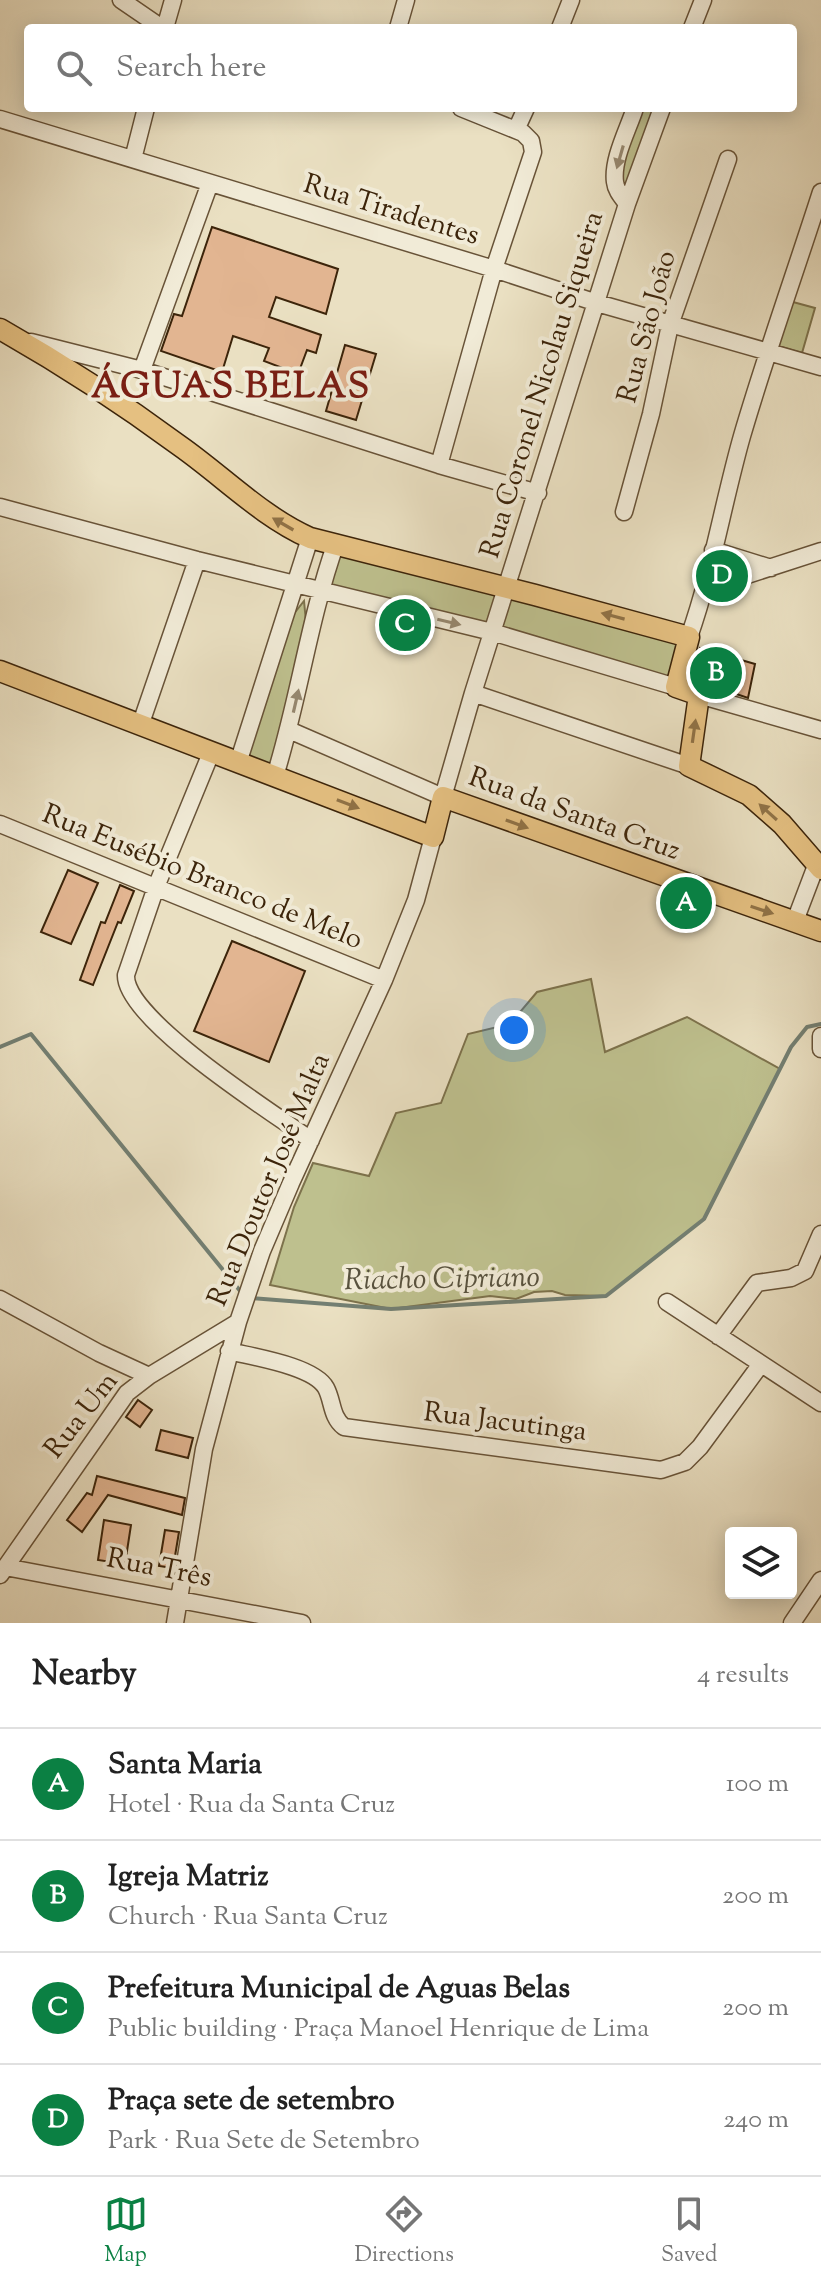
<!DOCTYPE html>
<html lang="en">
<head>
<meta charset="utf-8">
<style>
  :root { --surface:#fff; --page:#f2f2f2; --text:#222; --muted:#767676; --line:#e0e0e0; --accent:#0b8043 }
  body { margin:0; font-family:"Sorts Mill Goudy",serif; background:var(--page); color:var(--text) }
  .controls { position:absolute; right:24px; bottom:24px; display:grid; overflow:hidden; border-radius:8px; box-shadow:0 4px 20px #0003 }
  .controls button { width:72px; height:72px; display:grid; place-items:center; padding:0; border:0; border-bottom:2px solid var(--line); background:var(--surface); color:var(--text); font:40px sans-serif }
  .you { position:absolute; left:514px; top:1030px; width:28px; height:28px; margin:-20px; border:6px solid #fff; border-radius:50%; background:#1a73e8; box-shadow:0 0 0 12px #1a73e833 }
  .badge { display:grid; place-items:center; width:52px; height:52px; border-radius:50%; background:var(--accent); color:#fff; font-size:26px; font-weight:700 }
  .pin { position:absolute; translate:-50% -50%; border:4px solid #fff; box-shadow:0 2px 8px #0006 }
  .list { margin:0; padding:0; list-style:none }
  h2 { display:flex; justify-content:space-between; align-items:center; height:104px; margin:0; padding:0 32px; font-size:34px }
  h2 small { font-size:26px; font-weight:400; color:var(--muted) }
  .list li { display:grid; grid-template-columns:52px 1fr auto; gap:24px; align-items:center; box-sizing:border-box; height:112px; padding:0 32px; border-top:2px solid var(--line) }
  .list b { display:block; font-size:30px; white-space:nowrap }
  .list p { margin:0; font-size:26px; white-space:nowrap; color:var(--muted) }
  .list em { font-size:26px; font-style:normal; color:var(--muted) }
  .icon { flex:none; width:44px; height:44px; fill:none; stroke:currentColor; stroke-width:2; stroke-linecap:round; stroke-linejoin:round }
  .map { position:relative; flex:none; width:821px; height:1623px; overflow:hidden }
  .search { position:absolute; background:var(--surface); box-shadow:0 4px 20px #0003; left:24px; right:24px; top:24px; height:88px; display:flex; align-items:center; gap:20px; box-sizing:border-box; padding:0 28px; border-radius:8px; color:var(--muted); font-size:30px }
  .sheet { height:552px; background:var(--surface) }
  nav { display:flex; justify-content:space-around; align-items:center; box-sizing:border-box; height:112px; border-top:2px solid var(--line); background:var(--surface); font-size:22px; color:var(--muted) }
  nav a { display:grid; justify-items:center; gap:4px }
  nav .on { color:var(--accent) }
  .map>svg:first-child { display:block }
  .green { fill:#bec08e; stroke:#7d724c; stroke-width:2 }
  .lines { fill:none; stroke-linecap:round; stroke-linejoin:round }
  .stream { stroke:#737f72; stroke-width:4 }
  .building { fill:#e2b591; stroke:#3c240a; stroke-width:2 }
  .minor-casing { stroke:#685338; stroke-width:19 }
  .major-casing { stroke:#3c240a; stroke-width:23 }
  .minor { stroke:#f1ebd7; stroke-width:16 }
  .major { stroke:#e5c081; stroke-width:20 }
  .oneway { fill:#968870 }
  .oneway2 { fill:#907246 }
  .labels { text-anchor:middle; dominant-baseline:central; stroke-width:8; stroke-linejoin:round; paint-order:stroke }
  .street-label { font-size:28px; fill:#3c240a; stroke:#f1ebd7 }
  .water-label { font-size:30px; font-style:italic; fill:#58523e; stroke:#f1ebd7 }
  .district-label { font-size:36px; font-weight:bold; letter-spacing:2px; fill:#7a1f14; stroke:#f1ebd7 }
</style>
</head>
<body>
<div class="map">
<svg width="821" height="1623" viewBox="0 0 821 1623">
  <rect width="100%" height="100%" fill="#eae0c2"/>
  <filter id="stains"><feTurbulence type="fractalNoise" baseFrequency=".0025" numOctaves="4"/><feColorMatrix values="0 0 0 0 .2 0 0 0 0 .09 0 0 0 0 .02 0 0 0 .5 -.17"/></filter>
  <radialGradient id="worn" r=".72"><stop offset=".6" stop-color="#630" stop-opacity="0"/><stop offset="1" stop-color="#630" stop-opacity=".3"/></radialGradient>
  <path class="green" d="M638 108H658L626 196 618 180Z
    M793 302 815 308 802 353 778 346Z
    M337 549 505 589 490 628 324 588Z
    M509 592 684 639 674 682 497 629Z
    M304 601 307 632 273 770 244 759 285 625Z
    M591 979 605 1052 687 1017 780 1069 704 1219 606 1296 565 1295 552 1291 534 1292 516 1299 490 1296 391 1309 270 1285 294 1207 313 1163 369 1176 396 1113 441 1103 468 1034 510 1024 537 992Z"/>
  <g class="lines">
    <path class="stream" d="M0 1047 31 1034 241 1292
      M251 1298 391 1309 606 1296 704 1219 791 1047 807 1027 821 1024"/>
  </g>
  <path class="building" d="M212 227 338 269 326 314 276 297 269 317 321 335 316 353 307 350 298 374 264 361 269 348 233 336 222 372 161 351 174 314 182 316Z
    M345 345 376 354 356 420 326 411Z
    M700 648 755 664 748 698 692 679Z
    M68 870 98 883 71 944 41 932Z
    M120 885 134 891 121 923 118 922 93 985 80 980 101 922 105 923Z
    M232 941 305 971 269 1062 194 1031Z
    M138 1400 152 1410 140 1427 126 1417Z
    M161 1430 193 1438 188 1458 156 1450Z
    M97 1476 185 1498 182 1515 108 1495 82 1532 67 1520 87 1493 92 1495Z
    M104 1520 131 1525 125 1564 98 1560Z
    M165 1530 179 1532 173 1568 159 1566Z"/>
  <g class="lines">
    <g class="minor-casing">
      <path id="minor" d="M121 0 162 28
        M165 28 173 0
        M398 28 406 0
        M560 28 571 0
        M692 28 703 0
        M0 119 494 269 597 303 821 367
        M516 130 526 108
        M133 159 146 108
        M627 204C622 197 616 191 615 182 612 159 628 130 635 108
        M31 342 142 370 439 465 538 493
        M142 370 210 183
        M439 465 494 269 533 152 531 141 523 133 461 108
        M0 507 197 560 492 632 676 687
        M624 512 651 414 670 325 728 159
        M713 550 771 568
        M704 589 821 551
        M689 637C712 572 723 503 742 436 766 354 795 273 821 192
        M473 693 689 766
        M699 695 821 730
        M140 726 197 560
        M289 730 443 797 473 693 627 204 662 108
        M211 753 156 887 126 975C124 1019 273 1113 311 1140
        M238 763 310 538
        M275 776C299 699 309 619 336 543
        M0 824 384 980
        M795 921 817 863
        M821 1036V1049
        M0 1299 99 1353 149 1376
        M667 1302 821 1403
        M718 1336 757 1283 791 1278 805 1271 821 1234
        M229 1351C253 1357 314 1366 326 1388 333 1401 331 1417 344 1427L661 1470 685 1462 700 1447 761 1364
        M5 1567 302 1623
        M0 1575 127 1393 149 1376 238 1322
        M175 1623 204 1449 238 1322 262 1251 291 1183 384 980 416 900 433 837
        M792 1623 821 1580"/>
    </g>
    <g class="major-casing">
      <path id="major" d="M0 329C62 364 123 404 180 446 224 477 261 516 310 538L535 595 689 637 676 687 699 695 689 766 749 795 782 824 821 869
        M0 671 433 837 443 797 821 931"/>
    </g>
    <use href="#minor" class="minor"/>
    <use href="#major" class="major"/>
  </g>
  <defs><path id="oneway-solid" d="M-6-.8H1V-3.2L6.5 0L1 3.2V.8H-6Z" transform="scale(2)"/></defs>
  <g class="oneway">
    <use href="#oneway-solid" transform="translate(620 157) rotate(106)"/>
    <use href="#oneway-solid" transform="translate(449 622) rotate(13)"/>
    <use href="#oneway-solid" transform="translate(296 701) rotate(-77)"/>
  </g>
  <g class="oneway2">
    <use href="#oneway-solid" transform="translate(283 524) rotate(-150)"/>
    <use href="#oneway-solid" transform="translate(613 616) rotate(-165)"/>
    <use href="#oneway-solid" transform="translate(694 731) rotate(-82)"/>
    <use href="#oneway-solid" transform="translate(348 804) rotate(21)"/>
    <use href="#oneway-solid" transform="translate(768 812) rotate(-138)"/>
    <use href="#oneway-solid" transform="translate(517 824) rotate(20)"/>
    <use href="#oneway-solid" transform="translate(762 910) rotate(18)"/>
  </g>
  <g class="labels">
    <g class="street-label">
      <text transform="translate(391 211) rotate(17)">Rua Tiradentes</text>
      <text transform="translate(648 327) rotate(-75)">Rua São João</text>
      <text transform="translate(543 385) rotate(-73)">Rua Coronel Nicolau Siqueira</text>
      <text transform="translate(574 815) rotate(20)">Rua da Santa Cruz</text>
      <text transform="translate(202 878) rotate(22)">Rua Eusébio Branco de Melo</text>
      <text transform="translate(270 1180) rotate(-67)">Rua Doutor José Malta</text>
      <text transform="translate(82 1416) rotate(-52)">Rua Um</text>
      <text transform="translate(505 1423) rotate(7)">Rua Jacutinga</text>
      <text transform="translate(159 1569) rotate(11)">Rua Três</text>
    </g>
    <g class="water-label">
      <text transform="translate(442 1280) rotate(-1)">Riacho Cipriano</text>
    </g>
    <g class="district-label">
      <text x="231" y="388">ÁGUAS BELAS</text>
    </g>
  </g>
  <rect width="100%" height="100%" filter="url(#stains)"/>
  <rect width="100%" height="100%" fill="url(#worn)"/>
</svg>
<div class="controls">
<button><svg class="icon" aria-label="layers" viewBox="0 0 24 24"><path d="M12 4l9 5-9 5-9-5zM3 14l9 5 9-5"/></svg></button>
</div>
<div class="you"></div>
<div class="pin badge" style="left:686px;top:903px">A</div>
<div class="pin badge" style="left:716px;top:673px">B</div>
<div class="pin badge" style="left:405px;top:625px">C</div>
<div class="pin badge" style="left:722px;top:576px">D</div>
<div class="search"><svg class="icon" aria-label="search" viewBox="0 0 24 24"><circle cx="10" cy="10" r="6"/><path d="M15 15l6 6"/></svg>Search here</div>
</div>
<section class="sheet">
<h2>Nearby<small>4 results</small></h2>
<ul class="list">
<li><span class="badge">A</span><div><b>Santa Maria</b><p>Hotel · Rua da Santa Cruz</p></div><em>100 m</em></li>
<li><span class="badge">B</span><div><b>Igreja Matriz</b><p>Church · Rua Santa Cruz</p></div><em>200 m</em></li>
<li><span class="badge">C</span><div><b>Prefeitura Municipal de Aguas Belas</b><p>Public building · Praça Manoel Henrique de Lima</p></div><em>200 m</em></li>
<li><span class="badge">D</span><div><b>Praça sete de setembro</b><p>Park · Rua Sete de Setembro</p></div><em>240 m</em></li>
</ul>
</section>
<nav>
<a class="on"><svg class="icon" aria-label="map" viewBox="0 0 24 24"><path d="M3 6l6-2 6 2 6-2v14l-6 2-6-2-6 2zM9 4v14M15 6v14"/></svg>Map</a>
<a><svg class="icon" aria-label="directions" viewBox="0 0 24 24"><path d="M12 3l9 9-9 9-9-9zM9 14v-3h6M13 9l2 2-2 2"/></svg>Directions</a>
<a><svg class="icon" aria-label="saved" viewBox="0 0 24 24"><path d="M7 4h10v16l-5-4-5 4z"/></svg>Saved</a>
</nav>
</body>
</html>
